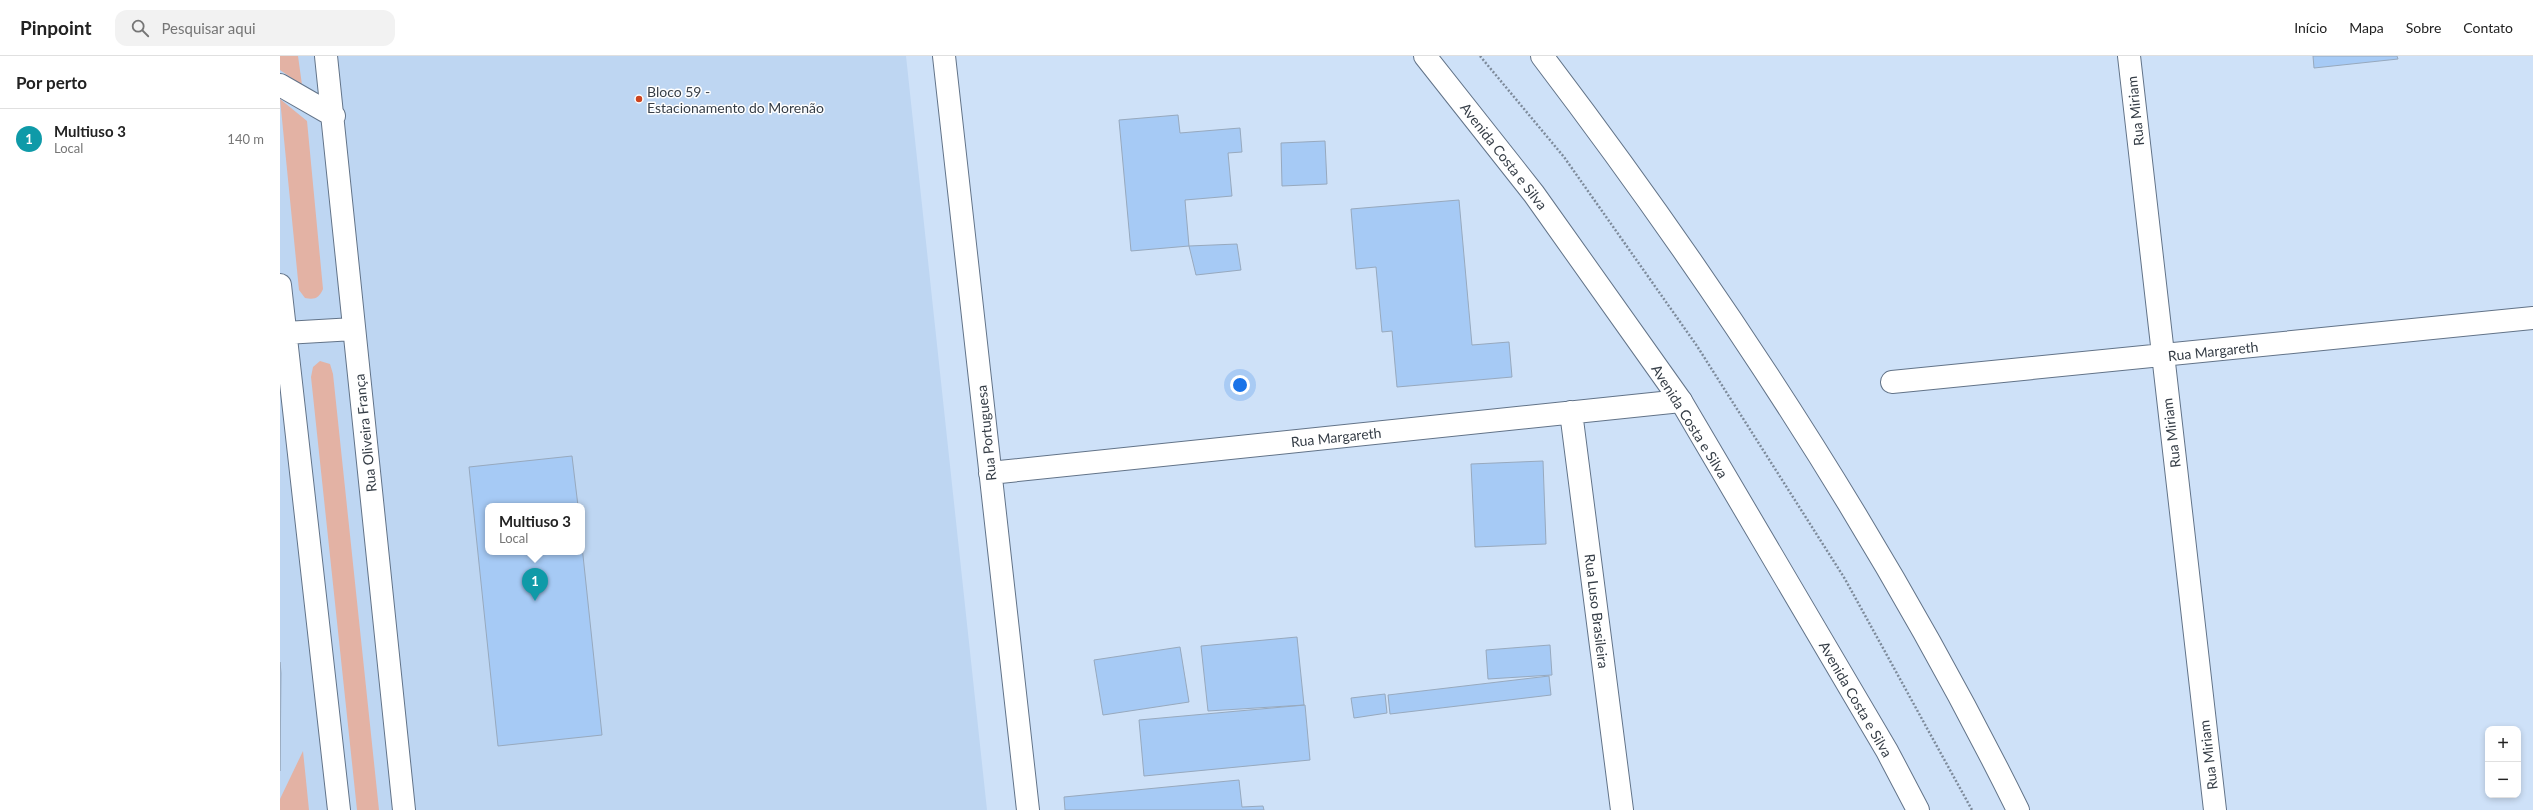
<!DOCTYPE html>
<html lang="pt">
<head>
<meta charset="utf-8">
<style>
  :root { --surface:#fff; --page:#f2f2f2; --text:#222; --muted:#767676; --line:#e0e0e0; --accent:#cd441e }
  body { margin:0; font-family:Lato,sans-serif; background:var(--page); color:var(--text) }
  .controls { position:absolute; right:12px; bottom:12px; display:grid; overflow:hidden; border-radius:8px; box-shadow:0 2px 6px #0003 }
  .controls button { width:36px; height:36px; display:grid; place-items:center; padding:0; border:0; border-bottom:1px solid var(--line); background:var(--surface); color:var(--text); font:20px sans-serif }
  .you { position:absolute; left:960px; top:329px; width:14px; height:14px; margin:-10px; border:3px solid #fff; border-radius:50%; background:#1a73e8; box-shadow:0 0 0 6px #1a73e833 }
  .badge { display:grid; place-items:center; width:26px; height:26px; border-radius:50%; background:var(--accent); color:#fff; font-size:13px; font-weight:700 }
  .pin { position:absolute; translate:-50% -33px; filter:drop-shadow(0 1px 2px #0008) }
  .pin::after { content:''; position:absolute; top:21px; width:14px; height:12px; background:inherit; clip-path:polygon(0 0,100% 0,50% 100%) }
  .popup { position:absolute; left:205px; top:447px; width:100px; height:52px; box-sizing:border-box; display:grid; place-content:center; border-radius:8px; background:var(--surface); filter:drop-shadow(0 1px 3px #0005); font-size:13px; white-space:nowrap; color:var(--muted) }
  .popup b { font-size:15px; color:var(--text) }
  .popup::after { content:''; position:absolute; left:50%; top:100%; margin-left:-8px; border:8px solid transparent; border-top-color:var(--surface) }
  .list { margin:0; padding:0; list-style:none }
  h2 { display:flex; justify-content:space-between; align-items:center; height:52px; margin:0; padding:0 16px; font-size:17px }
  h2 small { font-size:13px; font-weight:400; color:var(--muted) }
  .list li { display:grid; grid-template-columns:26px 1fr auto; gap:12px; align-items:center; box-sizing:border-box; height:60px; padding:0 16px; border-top:1px solid var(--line) }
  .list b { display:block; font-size:15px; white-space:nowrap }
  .list p { margin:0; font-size:13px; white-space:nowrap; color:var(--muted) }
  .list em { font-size:13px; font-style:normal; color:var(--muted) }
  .icon { flex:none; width:22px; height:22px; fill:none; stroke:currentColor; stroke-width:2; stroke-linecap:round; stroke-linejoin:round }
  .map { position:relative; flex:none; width:2253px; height:754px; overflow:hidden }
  header { display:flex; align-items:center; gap:24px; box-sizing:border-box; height:56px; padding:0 20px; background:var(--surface); border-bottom:1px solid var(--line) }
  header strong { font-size:19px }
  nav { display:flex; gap:22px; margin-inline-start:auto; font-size:14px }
  .search { width:280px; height:36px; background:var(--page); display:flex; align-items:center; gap:10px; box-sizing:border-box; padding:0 14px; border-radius:12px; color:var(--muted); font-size:15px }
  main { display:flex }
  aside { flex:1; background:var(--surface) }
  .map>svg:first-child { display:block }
  .built { fill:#bed6f2; fill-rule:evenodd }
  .green { fill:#e3b2a4 }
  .building { fill:#a6caf5; stroke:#97a9be }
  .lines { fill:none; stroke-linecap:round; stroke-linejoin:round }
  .minor-casing { stroke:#627388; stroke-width:24 }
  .primary-casing { stroke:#627388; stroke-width:24 }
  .path { stroke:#7d8a9a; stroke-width:2.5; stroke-dasharray:2 2; stroke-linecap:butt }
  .minor { stroke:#fff; stroke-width:22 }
  .primary { stroke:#fff; stroke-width:22 }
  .poi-dot { fill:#cd441e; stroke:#fff; stroke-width:1.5 }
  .labels { text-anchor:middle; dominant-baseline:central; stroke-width:3; stroke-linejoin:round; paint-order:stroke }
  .poi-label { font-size:14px; fill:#363e47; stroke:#fff; text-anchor:start }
  .street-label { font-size:14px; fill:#363e47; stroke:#fff }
</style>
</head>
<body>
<header>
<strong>Pinpoint</strong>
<div class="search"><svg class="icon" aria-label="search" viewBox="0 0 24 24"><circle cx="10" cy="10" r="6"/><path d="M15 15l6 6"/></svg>Pesquisar aqui</div>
<nav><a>Início</a><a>Mapa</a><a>Sobre</a><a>Contato</a></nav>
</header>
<main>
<aside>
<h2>Por perto<small></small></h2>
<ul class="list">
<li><span class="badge" style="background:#0f9aa8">1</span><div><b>Multiuso 3</b><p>Local</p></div><em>140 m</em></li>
</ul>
</aside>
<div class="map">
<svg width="2253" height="754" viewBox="0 0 2253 754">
  <rect width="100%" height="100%" fill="#cee1f8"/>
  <path class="built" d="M0 0H626L707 754H0ZM208 450H302V496H208Z"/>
  <path class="green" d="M0 0H18L22 29 0 14Z
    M0 43 27 65 43 233C39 242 35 244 25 242L19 234Z
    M40 305 50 308 53 318 99 754H77L31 321 33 311Z
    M0 606 1 617 0 715Z
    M23 695 29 754H0V743Z"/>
  <path class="building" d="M2033 0H2117L2118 3 2034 12Z
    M898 59 900 77 960 72 962 96 948 97 952 140 905 144 909 190 851 195 839 64Z
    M1045 85 1047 128 1002 130 1001 87Z
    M1179 144 1192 289 1229 286 1232 321 1117 331 1112 275 1102 276 1096 211 1076 213 1071 153Z
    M957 188 961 214 916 219 909 190Z
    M292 400 298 450H208V496H302V490L322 679 218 690 189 411Z
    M1263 405 1266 488 1195 491 1191 408Z
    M1017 581 1024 649 928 655 921 590Z
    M1270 589 1272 619 1208 623 1206 594Z
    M900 591 909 646 823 659 814 604Z
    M0 606 1 617 0 715Z
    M1269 620 1271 639 1110 658 1108 639Z
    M1105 638 1107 657 1074 662 1071 642Z
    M1025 649 1030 704 864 720 859 664Z
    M959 724 962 751 983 750 984 754H785L784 741Z"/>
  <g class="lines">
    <g class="minor-casing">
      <path id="minor" d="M46 0 124 754
        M664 0 748 754
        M1849 0 1935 754
        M0 29 54 60
        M0 229 59 754
        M5 277 74 273
        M1612 326 2253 262
        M1291 356 1342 754
        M710 417 1401 345"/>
    </g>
    <g class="primary-casing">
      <path id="primary" d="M1145 0 1254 138 1401 345 1607 695 1638 754
        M1262 0C1442 237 1606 487 1738 754"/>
    </g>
    <path class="path" d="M1200 0 1284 101 1417 290 1565 523 1692 754"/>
    <use href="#minor" class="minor"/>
    <use href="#primary" class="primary"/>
  </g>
  <circle class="poi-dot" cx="359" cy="43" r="4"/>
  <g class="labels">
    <g class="poi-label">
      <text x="367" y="35">Bloco 59 -<tspan x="367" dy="16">Estacionamento do Morenão</tspan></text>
    </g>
    <g class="street-label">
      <text transform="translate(1855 55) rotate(-96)">Rua Miriam</text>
      <text transform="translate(1224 100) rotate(52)">Avenida Costa e Silva</text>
      <text transform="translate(1933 295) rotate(-6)">Rua Margareth</text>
      <text transform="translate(1410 365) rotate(58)">Avenida Costa e Silva</text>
      <text transform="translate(85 377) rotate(-96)">Rua Oliveira França</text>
      <text transform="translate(706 377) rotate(-96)">Rua Portuguesa</text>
      <text transform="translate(1891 377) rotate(-97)">Rua Miriam</text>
      <text transform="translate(1056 381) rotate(-6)">Rua Margareth</text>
      <text transform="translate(1317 555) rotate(83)">Rua Luso Brasileira</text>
      <text transform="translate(1576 643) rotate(60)">Avenida Costa e Silva</text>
      <text transform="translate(1928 699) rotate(-97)">Rua Miriam</text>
    </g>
  </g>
</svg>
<div class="controls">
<button>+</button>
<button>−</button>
</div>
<div class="you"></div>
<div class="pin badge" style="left:255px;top:545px;background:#0f9aa8">1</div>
<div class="popup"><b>Multiuso 3</b>Local</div>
</div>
</main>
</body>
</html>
